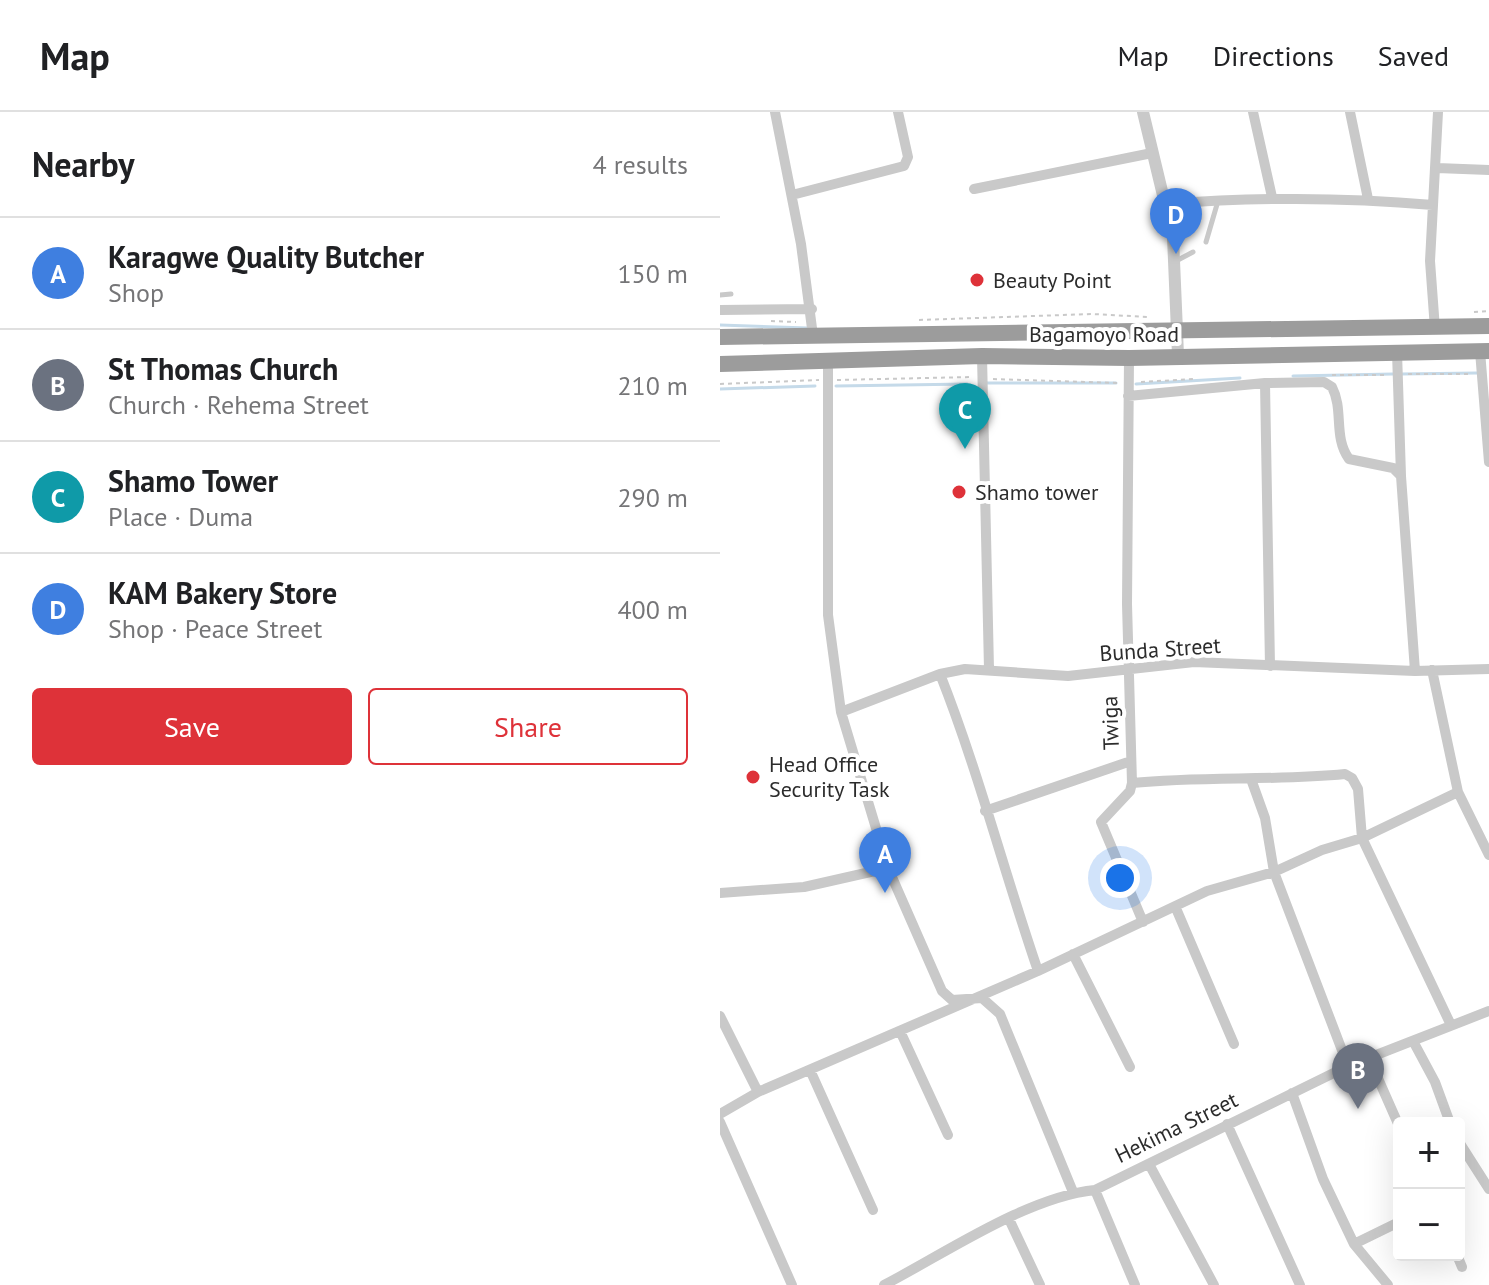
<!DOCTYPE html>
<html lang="en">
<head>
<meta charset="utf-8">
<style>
  :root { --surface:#fff; --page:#f6f6f6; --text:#202124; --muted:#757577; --line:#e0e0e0; --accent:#de3239 }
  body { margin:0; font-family:"PT Sans",sans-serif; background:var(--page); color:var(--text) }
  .controls { position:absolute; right:24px; bottom:24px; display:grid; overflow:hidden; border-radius:8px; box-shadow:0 8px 32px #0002 }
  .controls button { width:72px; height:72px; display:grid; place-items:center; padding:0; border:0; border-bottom:2px solid var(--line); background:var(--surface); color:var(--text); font:40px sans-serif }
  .you { position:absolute; left:400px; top:766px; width:28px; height:28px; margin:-20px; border:6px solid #fff; border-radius:50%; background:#1a73e8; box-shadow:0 0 0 12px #1a73e833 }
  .badge { display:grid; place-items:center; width:52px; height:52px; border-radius:50%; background:var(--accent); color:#fff; font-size:26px; font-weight:700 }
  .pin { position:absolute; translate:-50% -66px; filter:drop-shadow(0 2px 4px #0008) }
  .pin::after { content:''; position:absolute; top:42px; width:28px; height:24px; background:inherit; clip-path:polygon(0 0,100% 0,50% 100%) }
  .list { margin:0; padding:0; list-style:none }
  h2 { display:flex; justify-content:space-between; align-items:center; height:104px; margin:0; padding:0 32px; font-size:34px }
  h2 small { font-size:26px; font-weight:400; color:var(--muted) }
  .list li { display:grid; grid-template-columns:52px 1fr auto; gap:24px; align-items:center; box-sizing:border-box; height:112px; padding:0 32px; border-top:2px solid var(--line) }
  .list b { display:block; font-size:30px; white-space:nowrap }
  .list p { margin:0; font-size:26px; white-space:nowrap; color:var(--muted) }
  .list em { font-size:26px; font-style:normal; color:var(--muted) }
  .actions { display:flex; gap:16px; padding:24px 32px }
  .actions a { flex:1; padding:18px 0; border:2px solid var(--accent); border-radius:8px; text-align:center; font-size:28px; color:var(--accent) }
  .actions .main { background:var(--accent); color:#fff }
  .map { position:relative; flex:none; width:769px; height:1173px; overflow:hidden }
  header { display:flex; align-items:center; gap:48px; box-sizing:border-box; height:112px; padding:0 40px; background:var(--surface); border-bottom:2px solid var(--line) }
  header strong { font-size:38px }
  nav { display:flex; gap:44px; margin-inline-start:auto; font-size:28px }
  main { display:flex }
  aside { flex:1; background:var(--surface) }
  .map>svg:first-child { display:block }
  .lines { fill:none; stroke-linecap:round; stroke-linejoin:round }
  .stream { stroke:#c5dae9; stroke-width:3 }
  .path { stroke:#c9c9c9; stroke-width:2; stroke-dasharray:4 4; stroke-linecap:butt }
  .service { stroke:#c9c9c9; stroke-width:5 }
  .minor { stroke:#c9c9c9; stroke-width:10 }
  .tertiary { stroke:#c9c9c9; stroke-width:12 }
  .trunk { stroke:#9c9c9c; stroke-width:16 }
  .poi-dot { fill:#de3239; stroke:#fff; stroke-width:3 }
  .labels { text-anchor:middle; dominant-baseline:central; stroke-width:8; stroke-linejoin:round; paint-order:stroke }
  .poi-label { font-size:22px; fill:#2c2c2c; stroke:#fff; text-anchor:start }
  .street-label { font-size:22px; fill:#2c2c2c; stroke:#fff }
</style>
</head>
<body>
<header>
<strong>Map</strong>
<nav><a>Map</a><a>Directions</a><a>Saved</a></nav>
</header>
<main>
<aside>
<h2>Nearby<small>4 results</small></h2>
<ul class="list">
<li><span class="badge" style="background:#3f7fe0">A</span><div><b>Karagwe Quality Butcher</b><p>Shop</p></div><em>150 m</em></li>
<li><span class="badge" style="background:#6b7280">B</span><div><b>St Thomas Church</b><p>Church · Rehema Street</p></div><em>210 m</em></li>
<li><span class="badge" style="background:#0f9aa8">C</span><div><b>Shamo Tower</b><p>Place · Duma</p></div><em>290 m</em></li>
<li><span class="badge" style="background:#3f7fe0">D</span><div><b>KAM Bakery Store</b><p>Shop · Peace Street</p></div><em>400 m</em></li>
</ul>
<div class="actions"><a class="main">Save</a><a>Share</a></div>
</aside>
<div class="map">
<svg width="769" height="1173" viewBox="0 0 769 1173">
  <rect width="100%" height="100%" fill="#fff"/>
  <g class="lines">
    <path class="stream" d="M0 213 88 216
      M681 262 757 261
      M573 264 673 262
      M264 271H396
      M416 272 520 266
      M116 274 247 272
      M0 277 95 274"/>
    <path class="path" d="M754 200 769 199
      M199 208 372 202 428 205
      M51 209 76 210
      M688 262H750
      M612 263H666
      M273 267 398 271
      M117 268 251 265
      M421 270 474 267
      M0 272 99 268"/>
    <path class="service" d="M486 130 498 89
      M456 149 473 140
      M0 183 11 182"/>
    <path class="minor" d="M55 0 81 132 93 224
      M533 0 552 85
      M630 0 648 87
      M717 56 769 58
      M254 77 432 41
      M72 83 184 54 188 45 178 0
      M447 92C536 85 624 85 713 93
      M0 198 92 197
      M715 217 710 149 718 0
      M760 239 769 350
      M677 240 681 364
      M262 244 269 557
      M409 246 407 492 412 671 410 679 381 710 423 810
      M108 251V503L121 600 168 756 222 879 232 888 262 886 280 902 353 1080
      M545 271 550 554
      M408 284 545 271 604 270 612 275C624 298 613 325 629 347L673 356 681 364 695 559
      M712 558 738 680 769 743
      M220 562C258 658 284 760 318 859
      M121 600 220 562 245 557 348 564 474 550 695 559 769 557
      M531 667 545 706 554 760 628 954
      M412 671C483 664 554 669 625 662L632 666 638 677 642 726 730 911
      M265 699 411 649
      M0 781 84 775 168 756
      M455 794 514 932
      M353 842 410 955
      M0 904 38 980
      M180 919 228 1023
      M693 929 715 970 730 1011
      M649 946 679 1014
      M90 958 153 1098
      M572 981 603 1067 634 1132 668 1173
      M0 1002 38 980 318 859 487 779 554 760 602 738 642 726 738 680
      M0 1010 72 1173
      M507 1012 580 1173
      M739 1030 769 1077
      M429 1052 494 1173
      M375 1078 415 1173
      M289 1107 320 1173
      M634 1132 679 1110
      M737 1143 742 1155
      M164 1173C226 1141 307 1085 375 1078L628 954 769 899"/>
    <path class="tertiary" d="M423 0 453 125 458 243"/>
    <path class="trunk" d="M0 225 769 214
      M0 252 262 244 409 246 769 239"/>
  </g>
  <g class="poi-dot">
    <circle cx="257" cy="168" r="8"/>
    <circle cx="239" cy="380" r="8"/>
    <circle cx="33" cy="665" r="8"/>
  </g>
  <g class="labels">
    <g class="poi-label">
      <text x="273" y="168">Beauty Point</text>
      <text x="255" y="380">Shamo tower</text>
      <text x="49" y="652">Head Office<tspan x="49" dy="25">Security Task</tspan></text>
    </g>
    <g class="street-label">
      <text x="384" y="222">Bagamoyo Road</text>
      <text transform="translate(440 537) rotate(-4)">Bunda Street</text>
      <text transform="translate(390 611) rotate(-92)">Twiga</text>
      <text transform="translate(456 1015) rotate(-26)">Hekima Street</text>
    </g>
  </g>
</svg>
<div class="controls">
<button>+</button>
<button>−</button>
</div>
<div class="you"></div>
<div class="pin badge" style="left:165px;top:781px;background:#3f7fe0">A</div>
<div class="pin badge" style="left:638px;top:997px;background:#6b7280">B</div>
<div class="pin badge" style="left:245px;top:337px;background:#0f9aa8">C</div>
<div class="pin badge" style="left:456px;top:142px;background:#3f7fe0">D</div>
</div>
</main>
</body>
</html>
